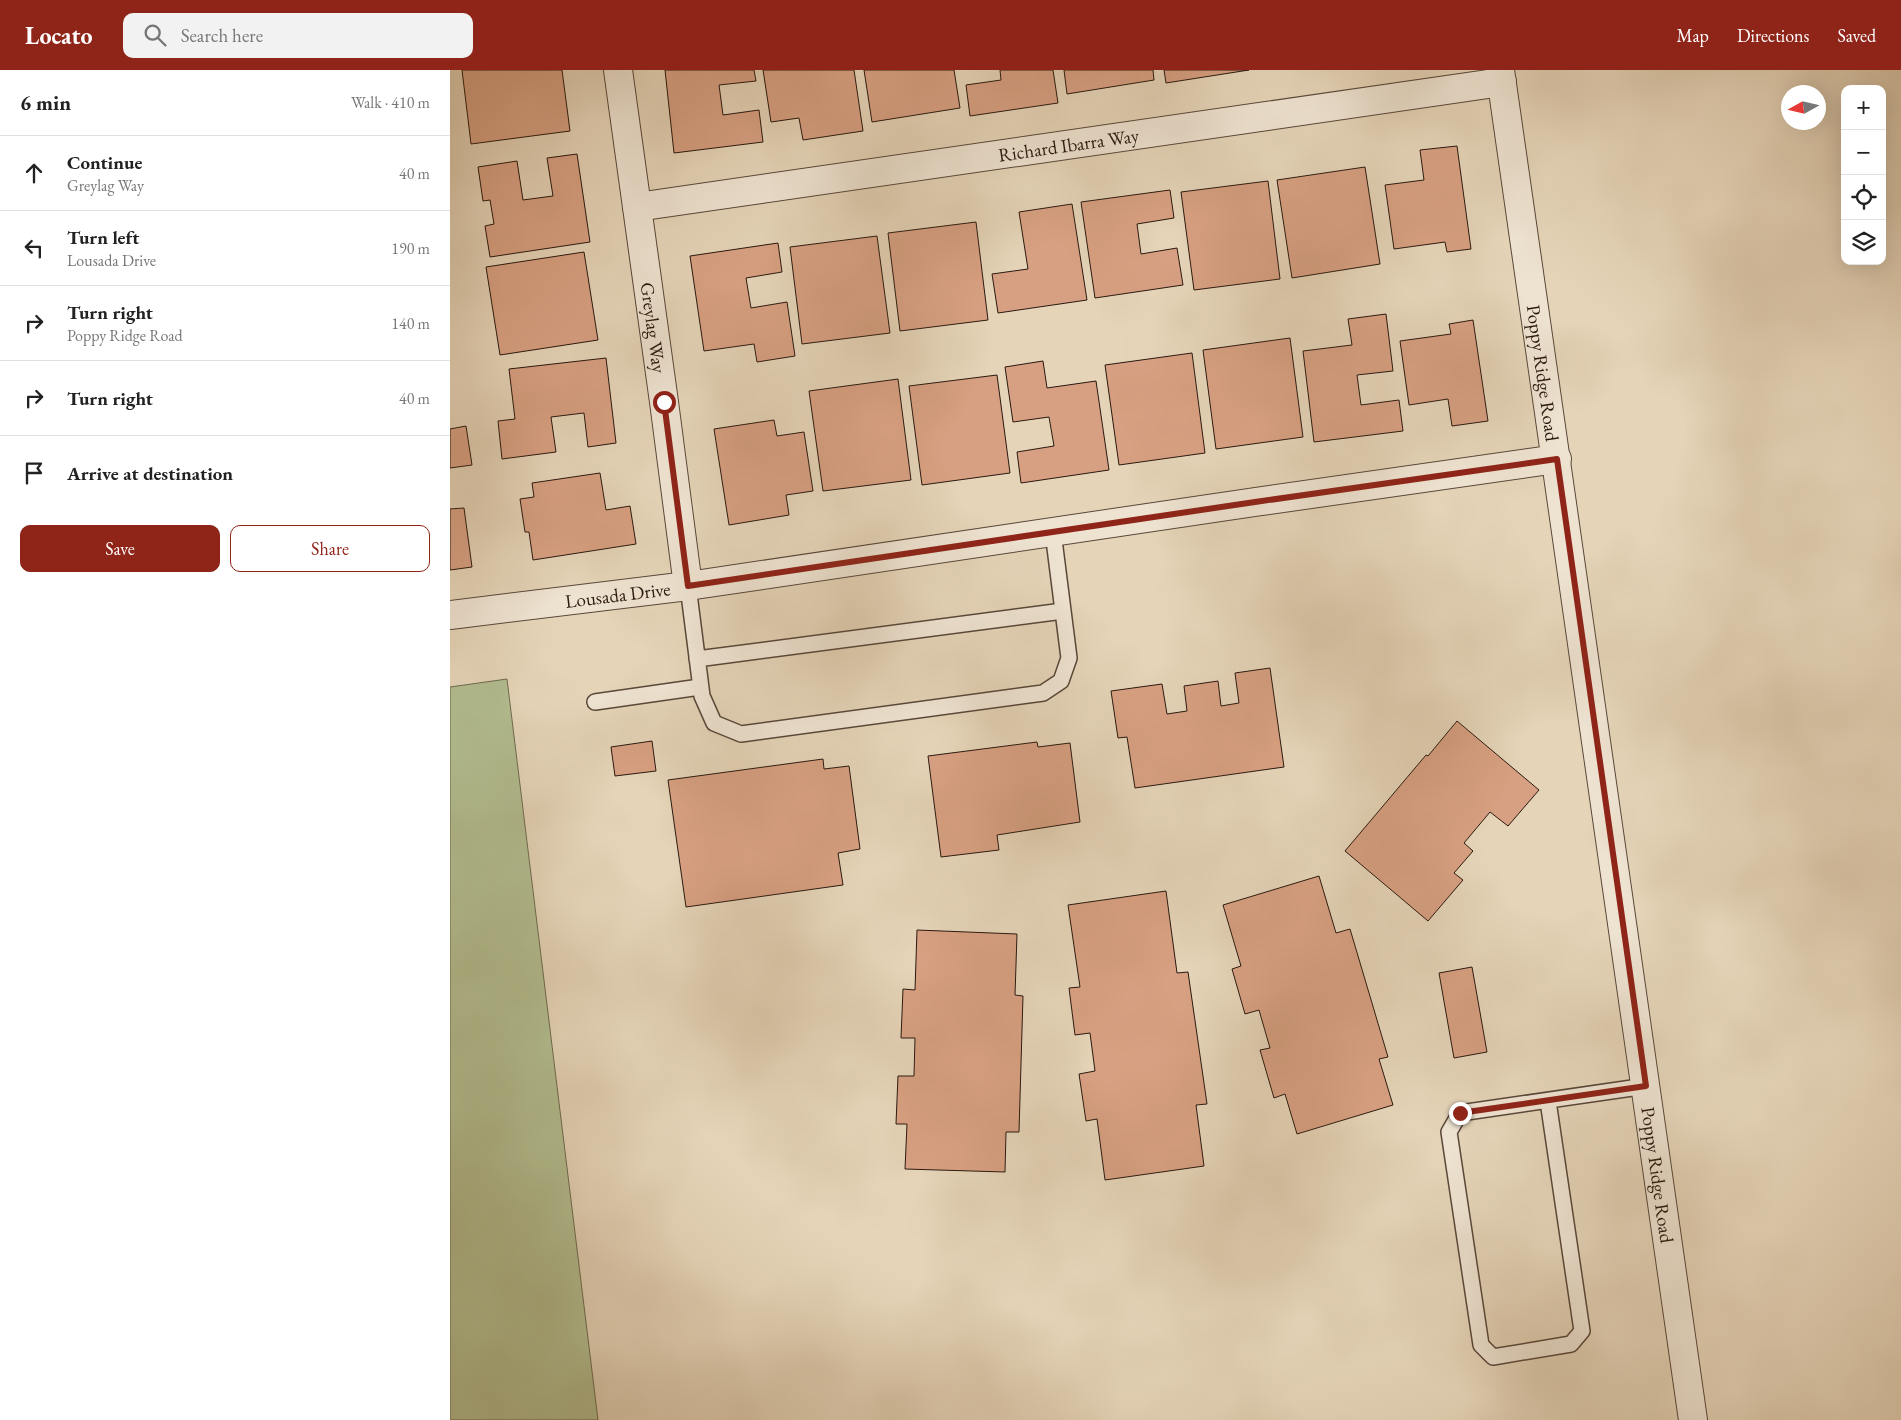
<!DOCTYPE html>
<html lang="en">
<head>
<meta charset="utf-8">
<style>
  :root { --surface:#fff; --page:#f2f2f2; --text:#222; --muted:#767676; --line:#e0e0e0; --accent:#8f2418 }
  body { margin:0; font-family:"EB Garamond",serif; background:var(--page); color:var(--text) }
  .controls { position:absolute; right:15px; top:15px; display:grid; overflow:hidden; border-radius:10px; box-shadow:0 5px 20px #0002 }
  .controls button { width:45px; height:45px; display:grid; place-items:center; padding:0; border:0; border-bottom:1px solid var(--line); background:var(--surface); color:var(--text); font:25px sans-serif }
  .compass { position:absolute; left:1331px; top:15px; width:45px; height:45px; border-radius:50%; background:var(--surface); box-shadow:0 5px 20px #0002; rotate:262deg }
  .stop { position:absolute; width:15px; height:15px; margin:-11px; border:4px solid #8f2418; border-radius:50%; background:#fff }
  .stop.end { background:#8f2418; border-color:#fff; box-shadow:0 1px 5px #0008 }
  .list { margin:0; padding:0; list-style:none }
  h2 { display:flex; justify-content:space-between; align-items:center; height:65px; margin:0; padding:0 20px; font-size:21px }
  h2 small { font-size:16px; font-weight:400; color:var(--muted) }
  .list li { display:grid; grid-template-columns:32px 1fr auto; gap:15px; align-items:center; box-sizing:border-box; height:75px; padding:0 20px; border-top:1px solid var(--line) }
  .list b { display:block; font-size:19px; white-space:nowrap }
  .list p { margin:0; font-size:16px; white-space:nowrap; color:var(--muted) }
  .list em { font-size:16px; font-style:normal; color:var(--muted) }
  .actions { display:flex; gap:10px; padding:15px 20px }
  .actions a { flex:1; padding:11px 0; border:1px solid var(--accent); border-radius:10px; text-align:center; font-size:18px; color:var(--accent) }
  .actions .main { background:var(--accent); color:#fff }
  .icon { flex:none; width:28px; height:28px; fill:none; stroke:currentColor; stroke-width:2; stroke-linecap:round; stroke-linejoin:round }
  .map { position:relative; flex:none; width:1451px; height:1350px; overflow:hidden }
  header { display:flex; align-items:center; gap:30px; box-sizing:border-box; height:70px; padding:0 25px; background:var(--accent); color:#fff }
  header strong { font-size:24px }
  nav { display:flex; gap:28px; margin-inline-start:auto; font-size:18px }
  .search { width:350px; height:45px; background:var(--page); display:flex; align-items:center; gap:12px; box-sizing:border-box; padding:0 18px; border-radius:10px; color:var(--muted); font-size:19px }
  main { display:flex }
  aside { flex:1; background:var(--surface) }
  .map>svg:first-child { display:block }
  .green { fill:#b2bd90; stroke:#6e6a50 }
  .building { fill:#d7a082; stroke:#2a180f }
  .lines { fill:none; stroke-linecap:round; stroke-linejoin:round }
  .lane-casing { stroke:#594739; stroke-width:18 }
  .street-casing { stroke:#594739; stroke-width:30 }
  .lane { stroke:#eee3d1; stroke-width:15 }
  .street { stroke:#eee3d1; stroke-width:28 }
  .route { stroke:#8f2418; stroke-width:6 }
  .labels { text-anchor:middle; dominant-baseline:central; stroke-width:4.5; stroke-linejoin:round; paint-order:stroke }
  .street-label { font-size:19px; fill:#2a180f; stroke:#eee3d1 }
</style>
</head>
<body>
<header>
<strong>Locato</strong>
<div class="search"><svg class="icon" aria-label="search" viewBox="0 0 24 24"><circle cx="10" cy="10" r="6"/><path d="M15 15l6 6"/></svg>Search here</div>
<nav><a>Map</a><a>Directions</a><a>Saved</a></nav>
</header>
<main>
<aside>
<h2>6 min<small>Walk · 410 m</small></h2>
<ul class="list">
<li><svg class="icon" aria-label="ahead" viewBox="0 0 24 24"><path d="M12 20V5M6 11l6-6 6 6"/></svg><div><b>Continue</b><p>Greylag Way</p></div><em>40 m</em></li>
<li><svg class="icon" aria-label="left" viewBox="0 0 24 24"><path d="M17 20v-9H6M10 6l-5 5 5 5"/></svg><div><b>Turn left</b><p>Lousada Drive</p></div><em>190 m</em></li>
<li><svg class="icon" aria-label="right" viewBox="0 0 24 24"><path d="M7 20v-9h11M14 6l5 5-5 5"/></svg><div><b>Turn right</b><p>Poppy Ridge Road</p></div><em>140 m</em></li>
<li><svg class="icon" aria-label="right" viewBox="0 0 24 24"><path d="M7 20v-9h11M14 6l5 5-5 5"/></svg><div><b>Turn right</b></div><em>40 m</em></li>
<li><svg class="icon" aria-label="arrive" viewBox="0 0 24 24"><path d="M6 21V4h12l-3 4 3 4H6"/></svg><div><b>Arrive at destination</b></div></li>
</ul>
<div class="actions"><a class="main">Save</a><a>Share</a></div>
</aside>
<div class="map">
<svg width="1451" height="1350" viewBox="0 0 1451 1350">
  <rect width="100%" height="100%" fill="#e5d4b8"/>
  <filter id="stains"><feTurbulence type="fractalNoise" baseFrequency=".004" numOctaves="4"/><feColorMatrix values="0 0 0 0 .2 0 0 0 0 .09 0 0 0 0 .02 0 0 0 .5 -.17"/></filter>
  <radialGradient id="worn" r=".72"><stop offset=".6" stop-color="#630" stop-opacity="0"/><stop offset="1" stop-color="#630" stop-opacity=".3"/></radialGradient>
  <path class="green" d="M57 609 148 1350H0V617Z"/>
  <path class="building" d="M12 0H112L120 61 21 74Z
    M215 0H304L306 11 269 15 273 45 309 40 313 72 224 83Z
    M313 0H404L413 61 353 70 349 48 321 52Z
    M414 0H504L510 38 422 52Z
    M550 0H603L608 33 520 46 516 15 551 10Z
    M614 0H703L704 10 617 24Z
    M714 0H799L716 13Z
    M1007 76 1021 179 997 182 995 172 944 179 935 115 974 110 970 80Z
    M127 84 140 172 40 187 35 156 44 154 40 130 33 131 28 97 67 91 73 130 103 126 97 88Z
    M915 97 930 194 842 208 827 110Z
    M818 111 830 209 744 220 731 122Z
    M720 120 724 148 687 154 691 184 727 178 733 215 645 228 631 132Z
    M622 134 637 230 548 243 542 204 578 199 569 142Z
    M526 152 538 250 450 261 438 163Z
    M427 166 440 263 352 274 340 177Z
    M328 173 332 202 296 208 301 238 337 232 345 286 307 292 304 274 254 281 240 186Z
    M134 182 148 270 50 285 36 197Z
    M936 244 943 301 907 305 911 335 949 330 953 361 864 372 853 281 902 275 898 249Z
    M1023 250 1038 351 1002 356 998 329 959 335 950 271 1001 264 999 254Z
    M840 268 853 367 766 379 753 280Z
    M742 283 755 383 669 395 655 295Z
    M156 288 166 373 138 377 134 343 101 347 106 382 52 389 48 351 65 349 59 299Z
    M593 291 597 318 646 311 659 400 571 413 567 382 604 376 599 347 563 352 555 297Z
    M547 305 560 403 472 415 459 316Z
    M448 309 461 410 373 421 359 321Z
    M324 350 327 366 354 362 363 421 336 425 339 445 279 455 264 359Z
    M16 356 22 395 0 398V359Z
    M150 403 156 440 180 436 186 474 83 490 79 462H75L70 429 84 427 82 413Z
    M14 438 22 497 0 500V439Z
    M820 598 834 697 685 718 677 667 668 668 661 621 712 614 717 644 737 641 734 616 768 611 771 636 789 633 785 603Z
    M1007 651 1089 720 1058 756 1040 742 1014 773 1023 781 1004 803 1013 810 978 851 895 781 976 685 978 686Z
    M202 671 206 701 165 706 161 677Z
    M587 672 588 677 620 673 630 752 547 765 549 780 491 787 478 686Z
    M373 689 374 699 399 696 410 779 388 783 393 815 236 837 218 710Z
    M869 806 886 863 900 859 938 987 929 989 943 1035 847 1064 835 1024 824 1028 810 980 820 978 809 940 795 944 782 899 791 896 773 835Z
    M716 821 727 903 738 902 757 1034 746 1035 754 1096 655 1110 647 1049 636 1051 629 1004 645 1001 640 963 625 965 619 918 630 917 618 835Z
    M467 860 567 864 565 925 573 926 569 1062H556L555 1102 455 1099 457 1054H446L448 1006H464L465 968H451L453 919 465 920Z
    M1022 897 1037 982 1004 988 989 903Z"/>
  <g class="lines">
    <g class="lane-casing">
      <path id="lane" d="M238 516 252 626 264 653 291 664 593 623 611 611 619 588 603 462
        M247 589 613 541
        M145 632 250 617
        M1098 1031 1132 1261 1121 1274 1043 1287 1031 1275 999 1062 1010 1043 1196 1016"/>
    </g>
    <g class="street-casing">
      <g id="street">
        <path id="s1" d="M168 0 214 332 238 516"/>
        <path id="s2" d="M1050 0 1243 1350"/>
        <path id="s3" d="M187 137 1052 12"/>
        <path id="s4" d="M0 545 238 516 805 432 1107 389"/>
      </g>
    </g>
    <use href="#lane" class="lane"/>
    <use href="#street" class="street"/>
  </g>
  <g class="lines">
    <path class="route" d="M214 332 238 516 805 432 1107 389 1196 1016 1010 1043"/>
  </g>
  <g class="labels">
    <g class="street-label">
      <text stroke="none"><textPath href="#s3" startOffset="436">Richard Ibarra Way</textPath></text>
      <text stroke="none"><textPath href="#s1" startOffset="260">Greylag Way</textPath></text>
      <text stroke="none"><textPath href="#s2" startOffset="306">Poppy Ridge Road</textPath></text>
      <text stroke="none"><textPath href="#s4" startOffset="169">Lousada Drive</textPath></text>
      <text stroke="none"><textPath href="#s2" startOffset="1116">Poppy Ridge Road</textPath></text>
    </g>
  </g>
  <rect width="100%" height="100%" filter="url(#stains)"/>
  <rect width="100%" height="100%" fill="url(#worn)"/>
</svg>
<div class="controls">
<button>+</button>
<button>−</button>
<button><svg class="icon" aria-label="locate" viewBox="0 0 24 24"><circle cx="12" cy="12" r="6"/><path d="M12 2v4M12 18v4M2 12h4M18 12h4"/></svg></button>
<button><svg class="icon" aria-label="layers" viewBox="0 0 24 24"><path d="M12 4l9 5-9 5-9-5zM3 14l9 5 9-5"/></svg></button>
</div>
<svg class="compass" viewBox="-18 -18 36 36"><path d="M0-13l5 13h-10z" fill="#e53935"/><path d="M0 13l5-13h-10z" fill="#767676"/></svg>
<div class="stop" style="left:214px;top:332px"></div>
<div class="stop end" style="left:1010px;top:1043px"></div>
</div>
</main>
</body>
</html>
